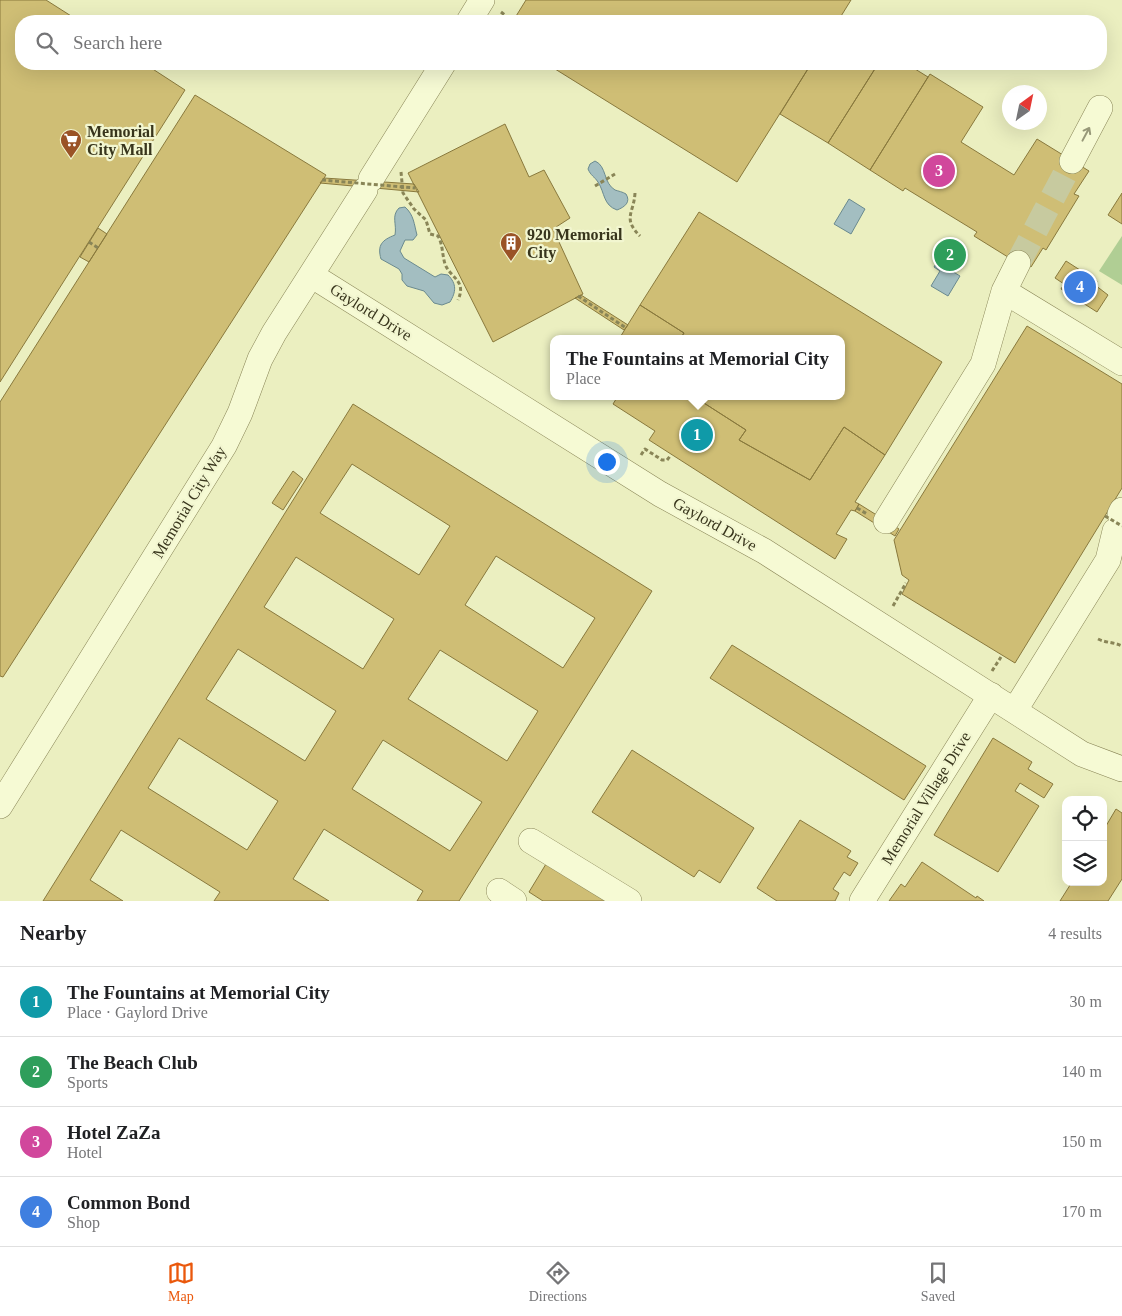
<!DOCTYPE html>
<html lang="en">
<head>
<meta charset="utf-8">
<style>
  :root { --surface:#fff; --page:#f6f6f6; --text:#202124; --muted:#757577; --line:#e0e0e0; --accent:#ea580c }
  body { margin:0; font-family:"Times New Roman",serif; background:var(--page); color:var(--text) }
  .controls { position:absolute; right:15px; bottom:15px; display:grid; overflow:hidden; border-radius:10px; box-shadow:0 5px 20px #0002 }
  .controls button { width:45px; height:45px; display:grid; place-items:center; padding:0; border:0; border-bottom:1px solid var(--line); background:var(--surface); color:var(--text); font:25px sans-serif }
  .compass { position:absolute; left:1002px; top:85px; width:45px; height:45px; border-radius:50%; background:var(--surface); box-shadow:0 5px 20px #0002; rotate:33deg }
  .you { position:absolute; left:606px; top:461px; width:18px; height:18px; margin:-12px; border:4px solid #fff; border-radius:50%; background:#1a73e8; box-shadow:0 0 0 8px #1a73e833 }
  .badge { display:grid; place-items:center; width:32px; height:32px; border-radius:50%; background:var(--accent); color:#fff; font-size:16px; font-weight:700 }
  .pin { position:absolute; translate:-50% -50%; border:2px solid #fff; box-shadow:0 1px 5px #0006 }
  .popup { position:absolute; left:550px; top:335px; width:295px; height:65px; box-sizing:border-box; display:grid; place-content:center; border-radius:10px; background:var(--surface); filter:drop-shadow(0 1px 4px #0005); font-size:16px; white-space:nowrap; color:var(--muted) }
  .popup b { font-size:19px; color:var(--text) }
  .popup::after { content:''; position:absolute; left:50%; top:100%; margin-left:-10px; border:10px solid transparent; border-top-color:var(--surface) }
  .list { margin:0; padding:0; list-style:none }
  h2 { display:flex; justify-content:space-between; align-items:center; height:65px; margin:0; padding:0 20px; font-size:21px }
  h2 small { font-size:16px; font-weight:400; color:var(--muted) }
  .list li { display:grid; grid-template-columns:32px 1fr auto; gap:15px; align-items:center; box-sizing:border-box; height:70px; padding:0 20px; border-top:1px solid var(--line) }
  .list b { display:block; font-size:19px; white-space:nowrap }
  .list p { margin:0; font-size:16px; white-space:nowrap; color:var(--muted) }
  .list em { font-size:16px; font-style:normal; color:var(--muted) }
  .icon { flex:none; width:28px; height:28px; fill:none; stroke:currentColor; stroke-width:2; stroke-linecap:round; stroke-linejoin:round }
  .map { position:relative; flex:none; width:1122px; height:901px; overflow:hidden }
  .search { position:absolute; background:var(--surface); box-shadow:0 5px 20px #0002; left:15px; right:15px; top:15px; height:55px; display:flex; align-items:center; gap:12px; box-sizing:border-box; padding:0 18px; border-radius:20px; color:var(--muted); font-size:19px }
  .sheet { height:345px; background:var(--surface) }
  nav { display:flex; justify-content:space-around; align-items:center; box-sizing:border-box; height:70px; border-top:1px solid var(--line); background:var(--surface); font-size:14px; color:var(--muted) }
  nav a { display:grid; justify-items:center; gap:2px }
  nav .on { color:var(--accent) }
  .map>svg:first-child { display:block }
  .green { fill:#b0ce94 }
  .water { fill:#a3bec1; stroke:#6a8a8f }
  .building { fill:#cfbe75; stroke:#89793d; fill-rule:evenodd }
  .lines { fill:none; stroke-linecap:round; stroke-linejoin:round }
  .minor-tunnel { stroke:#c7ca9f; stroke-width:25; stroke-dasharray:25 12; stroke-linecap:butt }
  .minor-casing { stroke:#898557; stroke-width:26 }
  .path { stroke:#898557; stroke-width:3; stroke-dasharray:4 2.5; stroke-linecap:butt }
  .minor { stroke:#f6fad4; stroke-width:25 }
  .path-bridge { stroke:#898557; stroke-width:3; stroke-dasharray:4 2.5; stroke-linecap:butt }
  .oneway { stroke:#979878 }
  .labels { text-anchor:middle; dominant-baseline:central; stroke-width:4.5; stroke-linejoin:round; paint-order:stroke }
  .poi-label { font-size:16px; font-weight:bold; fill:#38351c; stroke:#f2f6d0; text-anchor:start }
  .street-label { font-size:16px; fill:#38351c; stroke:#f2f6d0 }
</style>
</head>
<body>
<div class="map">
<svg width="1122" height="901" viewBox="0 0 1122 901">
  <rect width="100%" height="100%" fill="#ebefc0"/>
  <path class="green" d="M1122 236V285L1099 271Z"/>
  <path class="water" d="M595 161C607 166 603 183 615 190 618 191 623 192 626 194 631 202 625 207 617 210 603 205 605 193 598 182 594 176 591 176 588 169L590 164Z
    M849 199 865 209 851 234 834 224Z
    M405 207C414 215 414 224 417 235L413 240H405L400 251 404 258 435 277 441 274 448 275C457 284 456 292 450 302L442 305 434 303 424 291 407 286 402 280V274L399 269 381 259C377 245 382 240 395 235 397 224 391 216 399 208Z
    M937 262 960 276 948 296 931 286 940 271 934 267Z"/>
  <path class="building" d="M0 0H46L79 21H21V64H145L185 90 0 382Z
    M526 0H851L838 21H513Z
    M547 64H811L737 182Z
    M811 64H878L828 143 780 114Z
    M878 64H907L928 77 870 170 828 143Z
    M930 74 983 107 961 142 1014 175 1037 139 1089 171 1074 194 1079 196 1046 250 1043 248 1031 267 1026 264 1024 267 974 236 977 232 905 188 903 191 870 170Z
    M195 95 326 175 3 677 0 676V402Z
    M505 124 529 177 544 170 570 218 553 229 583 294 493 342 408 173Z
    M324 178 414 184 419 192 320 183Z
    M1122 193V224L1108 215Z
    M699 212 942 362 885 455 844 427 810 480 739 440 746 430 693 396H841V339H680L684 333 640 305Z
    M98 228 107 234 89 262 80 257Z
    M1066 261 1097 281 1095 285 1108 295 1097 312 1061 289 1064 284 1055 278Z
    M581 295 628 325 624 330 575 298Z
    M640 305 684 333 680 339H619Z
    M1027 326 1122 384V488L1015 663 902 594 909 580 902 575 894 540Z
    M618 396H693L746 430 739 440 810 480 844 427 885 455 855 502 859 504 857 508 855 511 851 510 836 534 847 539 835 559 649 440 655 431 613 404Z
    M353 404 652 591 459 901H417L423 891 324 829 293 879 329 901H214L220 892 121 830 90 880 123 901H43ZM352 464 450 526 419 575 320 513ZM496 556 595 618 563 668 465 605ZM296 557 394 619 363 669 264 607ZM238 649 336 711 305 761 206 699ZM440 650 538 711 507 761 408 699ZM179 738 278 801 247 850 148 788ZM383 740 482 802 450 851 352 789Z
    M293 471 303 479 283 510 272 503Z
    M859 504 899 529 895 536 855 511Z
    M732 645 926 766 904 800 710 678Z
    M993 738 1032 762 1028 769 1053 784 1044 798 1020 783 1015 791 1039 806 998 872 934 835Z
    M632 750 754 828 720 883 699 870 694 877 592 812Z
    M1116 809 1122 813V879L1108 901H1060L1072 882H1103V831Z
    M800 820 851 851 847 857 858 863 850 876 844 872 833 889 839 893 835 901H777L757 888Z
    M922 862 976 898 977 896 984 901H889L901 884 905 887Z
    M546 864 606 901H543L529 892Z"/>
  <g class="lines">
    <path class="minor-tunnel" d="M1018 263 1072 161"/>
    <g class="minor-casing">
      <path id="minor" d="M469 21 482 0
        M1072 161 1100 108
        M371 179 443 64
        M311 275 660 494 764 551 1082 754 1122 769
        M1004 291 1018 263
        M1120 514 1122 510
        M886 521 983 364 1004 291 1122 363
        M1015 710 1108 560 1115 531
        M0 806 224 446 240 413 260 359 274 333 365 190
        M531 841 629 901
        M499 891 514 901
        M862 901 991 695"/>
    </g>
    <path class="path" d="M501 12 511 20
      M401 172 403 193 414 209 426 220 430 234 438 236C443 245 442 254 445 264 450 278 467 280 458 300
      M595 186 615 174
      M635 193C634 213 622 218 640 236
      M89 242 98 248
      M578 296 626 328
      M641 455 645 449 662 460H667L671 455
      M857 508 867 514
      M893 606 906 583
      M1098 639C1106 643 1114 642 1122 646
      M992 671 1001 657"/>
    <use href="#minor" class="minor"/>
    <path class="path-bridge" d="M322 180 415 188
      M1105 516 1122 526"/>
  </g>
  <defs><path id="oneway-shaft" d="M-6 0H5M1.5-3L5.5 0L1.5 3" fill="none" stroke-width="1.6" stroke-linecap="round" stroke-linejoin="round" transform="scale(1.25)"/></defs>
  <use class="oneway" href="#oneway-shaft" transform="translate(1086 134) rotate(-62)"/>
  <defs>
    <g id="supermarket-pin" transform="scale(1.125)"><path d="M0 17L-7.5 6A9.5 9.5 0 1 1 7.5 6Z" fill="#9a5326" stroke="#f2f6d0"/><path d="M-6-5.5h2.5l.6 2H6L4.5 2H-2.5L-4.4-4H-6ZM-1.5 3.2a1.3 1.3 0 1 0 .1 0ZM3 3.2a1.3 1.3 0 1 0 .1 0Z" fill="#fff"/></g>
    <g id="building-pin" transform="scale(1.125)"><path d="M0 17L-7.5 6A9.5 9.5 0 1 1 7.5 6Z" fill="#9a5326" stroke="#f2f6d0"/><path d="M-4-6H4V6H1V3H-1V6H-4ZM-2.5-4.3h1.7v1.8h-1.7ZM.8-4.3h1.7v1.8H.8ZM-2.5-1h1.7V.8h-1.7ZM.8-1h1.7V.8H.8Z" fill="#fff"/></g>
  </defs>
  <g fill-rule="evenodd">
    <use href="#supermarket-pin" x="71" y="140"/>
    <use href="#building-pin" x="511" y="243"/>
  </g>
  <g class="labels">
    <g class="poi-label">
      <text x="87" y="131">Memorial<tspan x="87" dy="18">City Mall</tspan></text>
      <text x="527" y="234">920 Memorial<tspan x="527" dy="18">City</tspan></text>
    </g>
    <g class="street-label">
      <text transform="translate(371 312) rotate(32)">Gaylord Drive</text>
      <text transform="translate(189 502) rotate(-59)">Memorial City Way</text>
      <text transform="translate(715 524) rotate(29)">Gaylord Drive</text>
      <text transform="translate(926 798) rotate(-58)">Memorial Village Drive</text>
    </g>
  </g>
</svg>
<div class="controls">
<button><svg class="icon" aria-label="locate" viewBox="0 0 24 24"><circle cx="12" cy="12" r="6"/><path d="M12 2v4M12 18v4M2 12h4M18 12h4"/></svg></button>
<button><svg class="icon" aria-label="layers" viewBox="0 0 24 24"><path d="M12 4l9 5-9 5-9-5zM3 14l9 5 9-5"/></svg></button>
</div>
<svg class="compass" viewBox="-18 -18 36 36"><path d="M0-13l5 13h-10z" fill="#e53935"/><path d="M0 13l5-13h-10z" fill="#757577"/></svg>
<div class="you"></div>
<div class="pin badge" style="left:697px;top:435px;background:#0f9aa8">1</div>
<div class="popup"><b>The Fountains at Memorial City</b>Place</div>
<div class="pin badge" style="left:950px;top:255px;background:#2e9e5b">2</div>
<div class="pin badge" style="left:939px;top:171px;background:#d1479c">3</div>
<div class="pin badge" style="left:1080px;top:287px;background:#3f7fe0">4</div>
<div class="search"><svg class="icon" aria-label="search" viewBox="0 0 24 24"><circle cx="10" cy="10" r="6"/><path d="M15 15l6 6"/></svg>Search here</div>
</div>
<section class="sheet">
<h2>Nearby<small>4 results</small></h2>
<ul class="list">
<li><span class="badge" style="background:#0f9aa8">1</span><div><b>The Fountains at Memorial City</b><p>Place · Gaylord Drive</p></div><em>30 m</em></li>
<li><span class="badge" style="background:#2e9e5b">2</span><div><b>The Beach Club</b><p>Sports</p></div><em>140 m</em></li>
<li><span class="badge" style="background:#d1479c">3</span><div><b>Hotel ZaZa</b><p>Hotel</p></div><em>150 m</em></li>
<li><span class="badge" style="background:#3f7fe0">4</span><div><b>Common Bond</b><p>Shop</p></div><em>170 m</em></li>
</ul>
</section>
<nav>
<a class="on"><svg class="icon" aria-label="map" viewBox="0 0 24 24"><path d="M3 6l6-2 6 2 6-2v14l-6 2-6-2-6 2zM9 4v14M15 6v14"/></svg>Map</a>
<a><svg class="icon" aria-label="directions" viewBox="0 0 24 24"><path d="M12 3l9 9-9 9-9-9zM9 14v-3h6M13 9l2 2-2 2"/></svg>Directions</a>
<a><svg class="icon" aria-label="saved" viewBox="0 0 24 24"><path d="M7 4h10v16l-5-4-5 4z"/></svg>Saved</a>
</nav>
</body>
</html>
